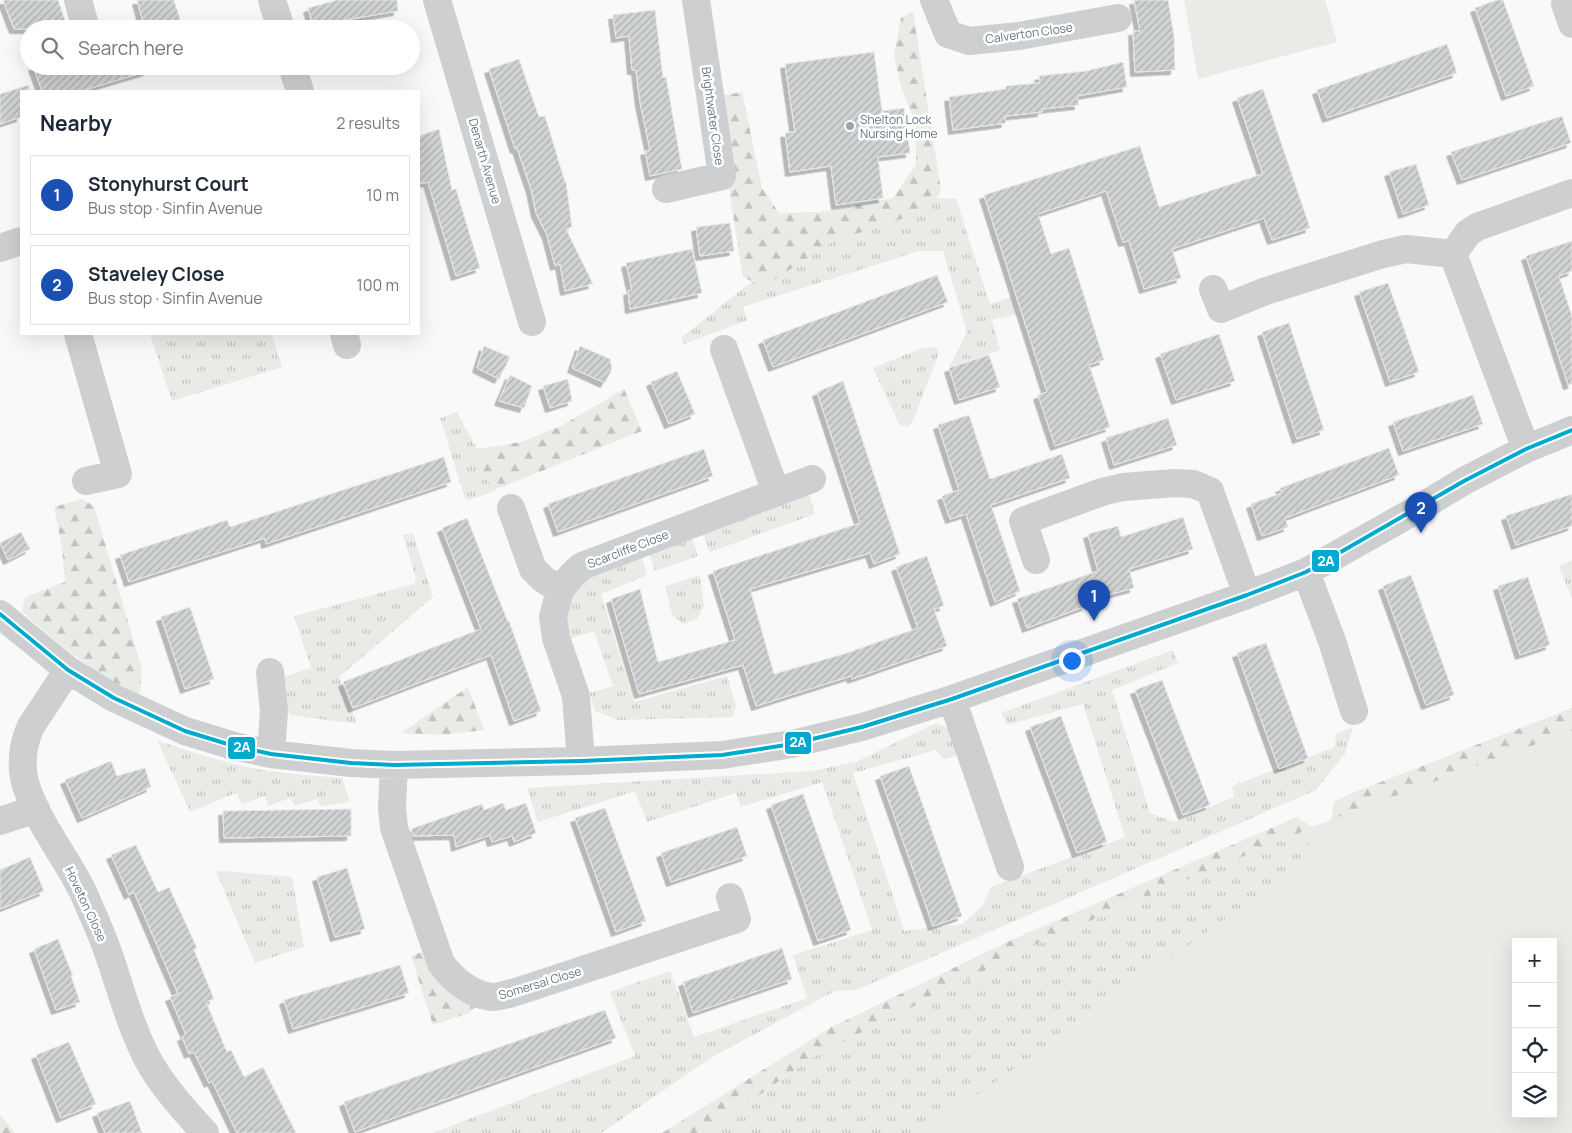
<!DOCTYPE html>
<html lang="en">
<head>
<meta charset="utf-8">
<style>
  :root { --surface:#fff; --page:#f2f2f3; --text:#1f2937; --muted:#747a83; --line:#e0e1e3; --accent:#56606c }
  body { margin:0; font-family:Manrope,sans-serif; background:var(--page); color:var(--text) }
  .controls { position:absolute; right:15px; bottom:15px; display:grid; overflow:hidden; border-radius:0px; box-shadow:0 5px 20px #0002 }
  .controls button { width:45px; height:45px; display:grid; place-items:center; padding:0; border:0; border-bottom:1px solid var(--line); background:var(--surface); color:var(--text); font:25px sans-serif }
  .you { position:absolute; left:1071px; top:660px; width:18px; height:18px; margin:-12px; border:4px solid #fff; border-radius:50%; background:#1a73e8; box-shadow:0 0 0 8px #1a73e833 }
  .badge { display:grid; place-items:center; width:32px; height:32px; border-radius:50%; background:var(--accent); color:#fff; font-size:16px; font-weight:700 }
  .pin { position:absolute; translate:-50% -41px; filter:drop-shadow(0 1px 2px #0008) }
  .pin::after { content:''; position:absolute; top:26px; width:18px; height:15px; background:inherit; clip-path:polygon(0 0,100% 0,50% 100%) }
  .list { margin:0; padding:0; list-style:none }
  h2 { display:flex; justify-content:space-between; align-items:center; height:65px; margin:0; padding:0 20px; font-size:21px }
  h2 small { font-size:16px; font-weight:400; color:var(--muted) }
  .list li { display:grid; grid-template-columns:32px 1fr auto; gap:15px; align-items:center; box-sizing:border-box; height:80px; margin:0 10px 10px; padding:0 10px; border:1px solid var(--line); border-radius:0px }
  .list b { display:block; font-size:19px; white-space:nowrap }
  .list p { margin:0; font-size:16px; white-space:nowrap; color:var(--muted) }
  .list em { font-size:16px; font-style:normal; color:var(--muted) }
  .icon { flex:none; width:28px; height:28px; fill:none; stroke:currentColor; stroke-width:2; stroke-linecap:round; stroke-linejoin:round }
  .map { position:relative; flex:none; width:1572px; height:1133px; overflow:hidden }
  .search { position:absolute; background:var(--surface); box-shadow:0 5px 20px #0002; left:20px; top:20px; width:400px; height:55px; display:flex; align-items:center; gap:12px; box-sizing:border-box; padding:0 18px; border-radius:28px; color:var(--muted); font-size:19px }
  .panel { position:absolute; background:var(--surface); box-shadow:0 5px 20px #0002; left:20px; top:90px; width:400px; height:245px; border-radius:0px }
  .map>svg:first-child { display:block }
  .grass { fill:url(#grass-tufts) }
  .forest { fill:url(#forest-firs) }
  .park { fill:#e8ebe6; fill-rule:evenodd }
  .building { fill:url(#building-hatch); stroke:#e8e8e8; filter:url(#shadow) }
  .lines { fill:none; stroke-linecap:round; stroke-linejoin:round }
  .minor { stroke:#cecfd0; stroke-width:28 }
  .bus-1-casing { stroke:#fff; stroke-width:8 }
  .bus-1 { stroke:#00a9ce; stroke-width:4 }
  .poi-dot { fill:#99a4ac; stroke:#fff; stroke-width:2 }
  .labels { text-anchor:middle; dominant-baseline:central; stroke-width:5; stroke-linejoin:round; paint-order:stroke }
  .street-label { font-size:12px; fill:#657683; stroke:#fff }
  .poi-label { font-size:12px; fill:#657683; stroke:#fff; text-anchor:start }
  .line-badge { stroke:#fff; stroke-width:2 }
  .badge-label { font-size:14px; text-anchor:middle; font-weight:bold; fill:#fff }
</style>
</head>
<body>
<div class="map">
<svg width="1572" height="1133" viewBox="0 0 1572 1133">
  <defs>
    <pattern id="grass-tufts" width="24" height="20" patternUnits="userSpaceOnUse" patternTransform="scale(1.25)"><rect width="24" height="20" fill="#e8ebe6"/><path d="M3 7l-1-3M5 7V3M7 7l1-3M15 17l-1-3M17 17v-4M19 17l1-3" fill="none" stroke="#c0c3c0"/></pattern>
    <pattern id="forest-firs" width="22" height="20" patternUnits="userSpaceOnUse" patternTransform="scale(1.25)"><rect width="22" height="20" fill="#e8ebe6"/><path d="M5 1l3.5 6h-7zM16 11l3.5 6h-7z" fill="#c0c3c0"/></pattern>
    <pattern id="building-hatch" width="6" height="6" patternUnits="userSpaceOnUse" patternTransform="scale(1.25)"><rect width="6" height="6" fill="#d0d2d3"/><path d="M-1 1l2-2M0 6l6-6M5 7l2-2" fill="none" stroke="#acafb1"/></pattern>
    <filter id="shadow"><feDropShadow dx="-4.5" dy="4.5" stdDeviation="0" flood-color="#0004"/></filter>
  </defs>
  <rect width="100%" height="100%" fill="#f9f9f9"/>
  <path class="grass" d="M936 198 956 199 990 304 1011 297 1017 314 992 320 1000 350 949 368 967 332 943 251H919L743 307 748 320 684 344 681 338 746 286 827 237Z
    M150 334H272L282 367 172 401Z
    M936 347 939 353 913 421 908 427 899 424 873 368 922 348Z
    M457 412 477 449 484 478 497 489 487 494 468 500 465 498 440 418Z
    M807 488 815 514 710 552 701 530Z
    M413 533 433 597 339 677 357 724 290 715 285 706 281 678 311 668 294 616 414 584 416 579 403 535Z
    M691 534 698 556 655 571 648 549Z
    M640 552 647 575 601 594 634 702 727 676 736 706 733 717 618 720 595 711 590 693 613 686 594 631 570 639 566 615 570 593 592 570Z
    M1572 560V599L1559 566Z
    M700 575 704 605 697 619 683 624 672 614 665 586Z
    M1173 650 1178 663 1112 690 1150 813 1174 822 1234 797 1232 786 1335 747 1336 734 1353 727 1345 754 1316 790 856 990 835 991 714 1056 601 1133H432L635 1056 610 992 670 971 694 1037 807 998 793 955 872 930 822 782 741 807 736 793 647 822 635 791 538 822 527 788 812 771 856 762 936 723 950 729 960 755 944 759 936 750 853 773 904 931 963 924 983 905 991 887 1125 837 1083 704 1007 725 1001 713Z
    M157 740C193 753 230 765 269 771 293 774 318 776 342 778L350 802 321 806 317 799 295 806 290 798 268 806 265 796 242 804 236 793 190 812Z
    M1306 829 1310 859 935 1125 931 1133H705L815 1056 1049 938Z
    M222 871 292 877 304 947 255 963 216 872Z"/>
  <path class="forest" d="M913 11 941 190 929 210 834 241 763 287 743 277 714 97 742 92 762 188 779 213 821 212 893 198 916 165V124L901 87 894 55 901 18Z
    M624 389 642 431 497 489 484 478 477 449 521 442 561 426Z
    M82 499 94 506 142 669 140 694 107 679 64 648 22 612 25 597 65 582 62 548 54 507Z
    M468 687 484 730 444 735 401 733Z
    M1572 708V731L1331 820 1334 802 1352 793Z
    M1297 817 1312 827 1049 938 815 1056 705 1133H662L830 1028 1007 942Z
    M427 950 478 1005 469 1013 433 1025 411 956Z
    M0 1115 15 1133H0Z"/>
  <path class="park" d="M1184 0H1325L1337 42 1198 79Z
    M1572 731V1133H931L935 1125 1310 859 1306 829ZM1516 942H1553V1114H1516Z"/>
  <path class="building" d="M3 0H58L68 29H14Z
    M137 0H174L183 29H145Z
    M337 0H397L398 11 350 19 314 29 308 8Z
    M1134 0H1168L1174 36 1175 70 1135 72 1133 31H1140Z
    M1497 0H1503L1534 86 1506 96 1475 8Z
    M655 10 663 78 666 77 682 169 650 176 645 151 650 150 640 102 636 70H632L629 36 616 38 613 15Z
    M1447 44 1457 73 1327 118 1317 90Z
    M874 52 882 111 904 108 910 153 878 157 883 198 836 205 831 166 790 172 785 133 795 132 785 64Z
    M519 59 539 117 545 116 565 182H566L572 227 566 229 593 284 565 291 560 264 555 266 547 235 536 213 531 189 517 148 515 149 489 69Z
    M1123 62 1127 87 1077 96 1079 105 1042 109V112L1005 116 1006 123 953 130 949 97 1006 89V86L1040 83 1039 76 1086 71Z
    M33 66H147L148 71 81 91H42Z
    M29 85V91H21V117L0 124V94Z
    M1263 89 1310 228 1272 240 1264 218 1172 249 1181 278 1144 289 1129 241 1123 242 1106 191 1038 214 1051 254 1069 248 1104 360 1089 365 1110 427 1055 446 1038 395 1047 392 984 195 1140 146 1159 207 1263 174 1237 98Z
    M1562 116 1571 143 1462 180 1451 152Z
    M439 129 452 190 456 189 480 268 456 276 428 182 419 184V136Z
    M1416 164 1429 205 1403 214 1389 172Z
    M730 223 734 251 700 256 696 227Z
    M1572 241V271L1559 276 1572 316V384L1568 385 1526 256Z
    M692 249 702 293 630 309 628 291 632 290 626 263Z
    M937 275 948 302 773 367 763 340Z
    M1388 283 1419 372 1390 382 1359 292Z
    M1289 323 1324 430 1297 439 1262 332Z
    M1219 334 1235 381 1176 400 1160 354Z
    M484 346 510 357 499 379 477 368Z
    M580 346 610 359 612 369 605 383 572 368Z
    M989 355 1000 387 959 400 949 368Z
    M677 371 695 414 669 424 651 382Z
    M510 375 532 386 524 408 499 401Z
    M568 379 572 401 550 408 543 386Z
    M843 381 900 554 874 564 870 553 750 589 774 674 844 654 918 628 896 567 927 556 944 606 934 609 947 646 852 679 851 676 756 706 743 665 639 694 611 599 640 589 658 662 735 640 713 571 860 523 817 392Z
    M1473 395 1483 424 1403 451 1393 422Z
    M969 415 990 479 1062 454 1070 478 991 505 1020 591 995 602 966 514 950 519 942 496 959 490 938 425Z
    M1168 418 1177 445 1114 465 1106 438Z
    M1389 448 1399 475 1285 518 1288 527 1262 536 1251 504 1282 493 1280 488Z
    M704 449 713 476 558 532 548 504Z
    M444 457 451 482 266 544 265 538 129 582 120 555 227 520 230 527Z
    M1572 494V526L1516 545 1506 516Z
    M1183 517 1193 549 1129 569 1134 588 1085 601 1086 606 1027 628 1017 599 1098 571 1088 534 1118 526 1121 537Z
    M467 518 508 622 509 621 541 711 514 721 491 655 353 708 343 682 481 629 442 528Z
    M21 532 30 549 8 560 0 543Z
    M1411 575 1454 695 1426 705 1383 586Z
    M1528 577 1550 645 1520 655 1498 586Z
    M190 607 214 679 185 689 161 617Z
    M1266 643 1308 758 1279 769 1237 653Z
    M1162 680 1210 805 1183 815 1135 690Z
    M1061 716 1107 842 1077 853 1030 727Z
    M111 761 117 776 145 768 151 787 82 818 65 780Z
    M909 766 962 916 933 926 880 776Z
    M803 794 851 930 818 941 771 805Z
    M503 803 506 810 526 803 536 833 514 842 512 836 492 842 490 835 456 847 454 835 413 836 411 829 482 804 484 810Z
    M605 808 646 921 616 932 575 818Z
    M351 809V836L224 838 223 811Z
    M737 827 747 856 671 882 661 853Z
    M136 845 158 892 169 887 197 948 194 950 214 999 206 1002 227 1052 231 1050 244 1077 263 1067 296 1133H237L212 1081 209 1083 194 1052 189 1054 182 1037 186 1035 170 997 178 994 134 892 129 895 111 855Z
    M30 857 44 891 0 909V870Z
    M347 868 365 929 335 937 317 877Z
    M58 939 73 976H71L80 1002 56 1010 34 949Z
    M782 948 792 979 693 1013 683 982Z
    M400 965 409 993 293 1029 284 1000Z
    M605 1010 616 1038 355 1132 344 1102Z
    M69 1042 96 1104 61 1118 36 1055Z
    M130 1101 142 1133H105L97 1113Z"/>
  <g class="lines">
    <path class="minor" d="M78 0 86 29
      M272 0 281 29
      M437 0 532 322
      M934 0 948 34 969 41 1019 36 1118 18
      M1565 4 1572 24
      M292 66 300 91
      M666 189 722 176 696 0
      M0 248 21 241
      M1453 254 1468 233 1477 227 1572 193
      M1213 289 1221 309 1266 291 1383 254 1406 249 1453 254 1526 449
      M78 334 118 474 86 481
      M344 334 347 345
      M724 349 776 492
      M511 508 533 569 543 579 560 590
      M1036 560 1023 521 1102 492 1123 487 1175 483 1193 484 1210 491 1247 595
      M1306 572 1332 641 1354 711
      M0 614 68 670 114 698 185 731 234 746 271 754 351 763 394 765 581 761 722 755 792 744 862 727 952 699 1247 595 1306 572 1416 510 1464 481 1526 449 1572 430
      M68 670 31 726C23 743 21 760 24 778 32 815 66 857 83 892 92 913 102 934 109 955 121 990 130 1025 147 1058 162 1086 184 1110 205 1133
      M270 672 274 711 271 754
      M952 699 1010 867
      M581 761 576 696 556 638 553 617 560 590 572 575 582 566 603 558 812 479
      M394 765 392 808 394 828 441 963C452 979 471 995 492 997 501 997 511 993 519 991L737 919 730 897
      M0 821 36 809"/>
    <g class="bus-1-casing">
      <path id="bus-1" d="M0 614 68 670 114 698 185 731 234 746 271 754 351 763 394 765 581 761 722 755 792 744 862 727 952 699 1247 595 1306 572 1464 481 1526 449 1572 430"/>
    </g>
    <use href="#bus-1" class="bus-1"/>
  </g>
  <circle class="poi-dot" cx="850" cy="126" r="5"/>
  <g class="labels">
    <g class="street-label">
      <text transform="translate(1029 33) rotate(-8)">Calverton Close</text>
      <text transform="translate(713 116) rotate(82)">Brightwater Close</text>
      <text transform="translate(485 161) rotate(74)">Denarth Avenue</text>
      <text transform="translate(628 549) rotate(-21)">Scarcliffe Close</text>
      <text transform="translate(86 904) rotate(65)">Hoveton Close</text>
      <text transform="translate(540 983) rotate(-17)">Somersal Close</text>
    </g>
    <g class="poi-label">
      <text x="860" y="119">Shelton Lock<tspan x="860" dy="14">Nursing Home</tspan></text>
    </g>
  </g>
  <g class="line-badge">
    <rect x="1311" y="549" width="29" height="24" rx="5" fill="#00a9ce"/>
    <rect x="784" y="731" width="28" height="24" rx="5" fill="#00a9ce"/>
    <rect x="227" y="736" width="29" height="24" rx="5" fill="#00a9ce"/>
  </g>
  <g class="badge-label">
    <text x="1326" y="566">2A</text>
    <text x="798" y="747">2A</text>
    <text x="242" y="752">2A</text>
  </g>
</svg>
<div class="controls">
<button>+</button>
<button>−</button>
<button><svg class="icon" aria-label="locate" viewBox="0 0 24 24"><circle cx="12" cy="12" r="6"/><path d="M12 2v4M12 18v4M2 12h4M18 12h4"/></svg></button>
<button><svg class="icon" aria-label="layers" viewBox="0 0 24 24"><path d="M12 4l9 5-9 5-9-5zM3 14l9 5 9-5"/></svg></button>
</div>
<div class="you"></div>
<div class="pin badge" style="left:1094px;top:621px;background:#1a4fb4">1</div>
<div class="pin badge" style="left:1421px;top:533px;background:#1a4fb4">2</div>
<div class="search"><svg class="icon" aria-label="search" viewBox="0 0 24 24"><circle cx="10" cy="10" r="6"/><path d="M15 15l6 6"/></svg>Search here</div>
<section class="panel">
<h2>Nearby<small>2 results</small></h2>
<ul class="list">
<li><span class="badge" style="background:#1a4fb4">1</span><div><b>Stonyhurst Court</b><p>Bus stop · Sinfin Avenue</p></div><em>10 m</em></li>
<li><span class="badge" style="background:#1a4fb4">2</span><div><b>Staveley Close</b><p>Bus stop · Sinfin Avenue</p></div><em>100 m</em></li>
</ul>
</section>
</div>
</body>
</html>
